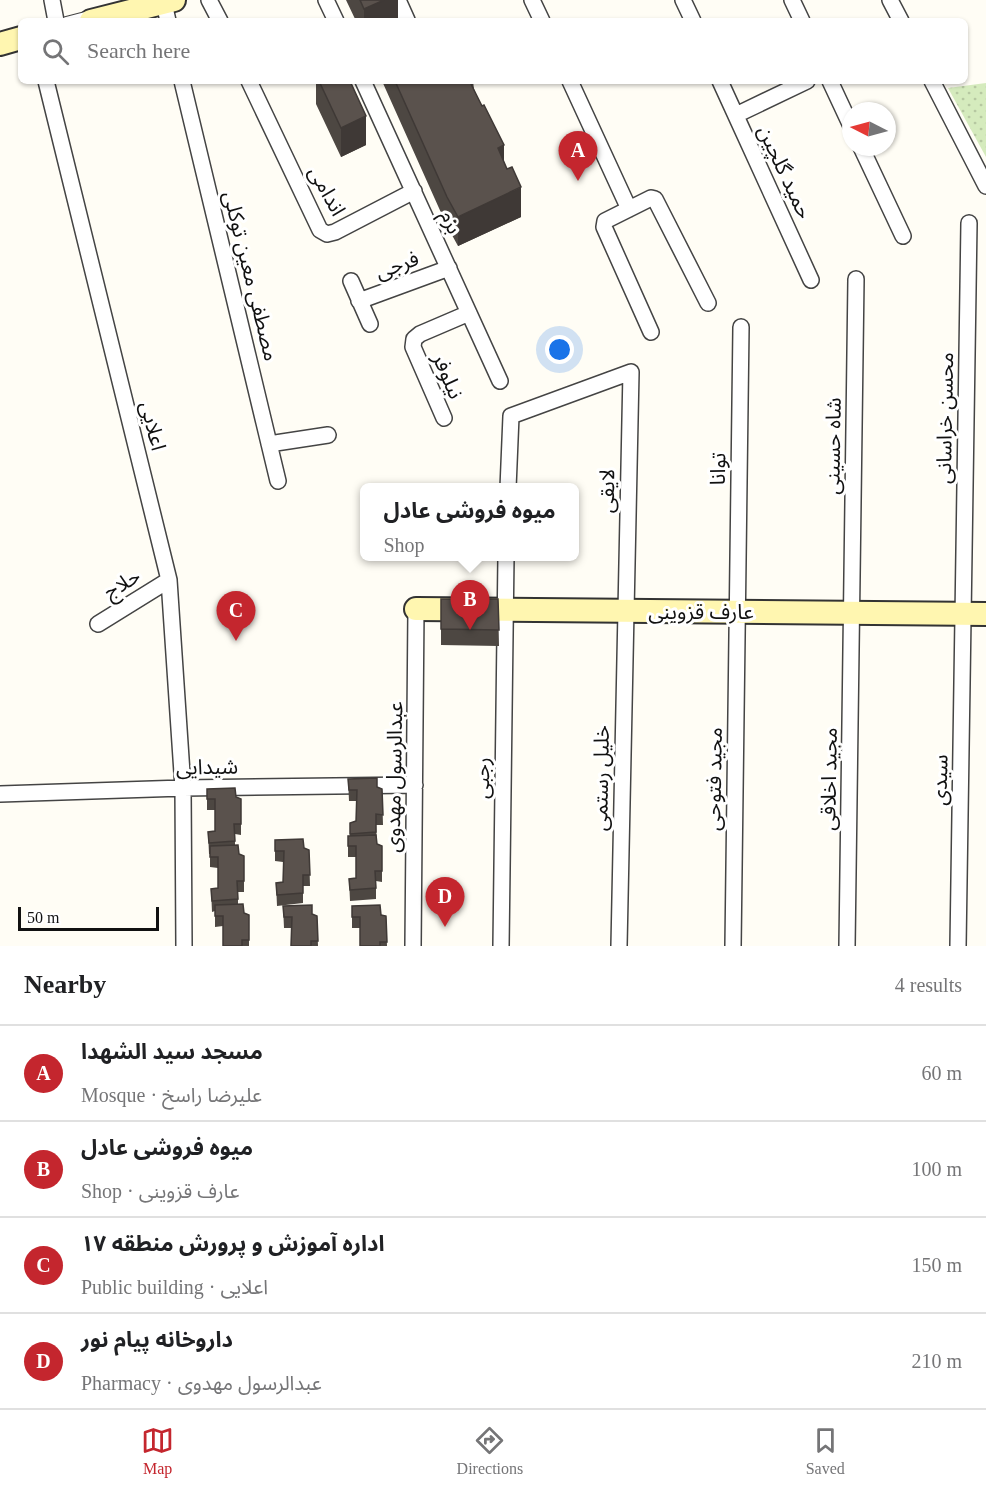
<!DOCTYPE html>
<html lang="en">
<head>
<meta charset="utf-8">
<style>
  :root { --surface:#fff; --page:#f6f6f6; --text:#202124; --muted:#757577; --line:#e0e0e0; --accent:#c4262e }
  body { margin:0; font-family:"Times New Roman","Noto Sans Arabic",serif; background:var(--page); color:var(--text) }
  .compass { position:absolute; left:842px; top:102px; width:54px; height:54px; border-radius:50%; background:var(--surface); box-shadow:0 2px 4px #0004; rotate:276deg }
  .scale { position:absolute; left:18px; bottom:15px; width:141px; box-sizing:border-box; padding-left:6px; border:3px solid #111; border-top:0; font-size:16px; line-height:21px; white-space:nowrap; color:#111; -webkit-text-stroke:4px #fff; paint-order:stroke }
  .you { position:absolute; left:560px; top:350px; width:21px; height:21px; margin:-15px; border:4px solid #fff; border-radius:50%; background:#1a73e8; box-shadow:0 0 0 9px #1a73e833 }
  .badge { display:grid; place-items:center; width:39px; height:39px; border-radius:50%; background:var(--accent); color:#fff; font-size:20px; font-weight:700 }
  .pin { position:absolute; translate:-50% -50px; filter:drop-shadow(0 2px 3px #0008) }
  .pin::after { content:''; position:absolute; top:32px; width:21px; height:18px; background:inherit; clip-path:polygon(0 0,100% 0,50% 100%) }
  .popup { position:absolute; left:360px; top:483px; width:219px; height:78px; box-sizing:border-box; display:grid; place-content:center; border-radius:9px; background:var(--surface); filter:drop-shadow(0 2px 4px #0005); font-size:20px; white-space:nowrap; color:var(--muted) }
  .popup b { font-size:22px; color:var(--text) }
  .popup::after { content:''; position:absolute; left:50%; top:100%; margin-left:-12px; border:12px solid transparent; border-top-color:var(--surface) }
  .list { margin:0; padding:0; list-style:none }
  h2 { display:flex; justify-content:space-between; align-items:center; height:78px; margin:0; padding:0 24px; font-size:26px }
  h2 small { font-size:20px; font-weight:400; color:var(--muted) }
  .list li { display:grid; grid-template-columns:39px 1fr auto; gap:18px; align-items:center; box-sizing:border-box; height:96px; padding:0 24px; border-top:2px solid var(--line) }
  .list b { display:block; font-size:22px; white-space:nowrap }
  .list p { margin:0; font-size:20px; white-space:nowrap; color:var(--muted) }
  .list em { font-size:20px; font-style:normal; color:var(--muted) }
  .icon { flex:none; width:33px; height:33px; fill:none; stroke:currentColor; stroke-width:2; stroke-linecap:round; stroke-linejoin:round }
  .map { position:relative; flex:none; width:986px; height:946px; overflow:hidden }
  .search { position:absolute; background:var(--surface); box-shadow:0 2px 4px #0004; left:18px; right:18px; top:18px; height:66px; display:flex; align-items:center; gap:15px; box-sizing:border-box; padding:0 21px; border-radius:9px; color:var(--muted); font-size:22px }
  .sheet { height:462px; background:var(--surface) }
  nav { display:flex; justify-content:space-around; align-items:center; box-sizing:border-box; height:84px; border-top:2px solid var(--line); background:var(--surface); font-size:16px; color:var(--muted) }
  nav a { display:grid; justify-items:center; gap:3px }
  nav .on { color:var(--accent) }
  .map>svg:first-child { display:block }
  .park { fill:url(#park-dots) }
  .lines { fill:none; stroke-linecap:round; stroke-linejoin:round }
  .lane-casing { stroke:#444; stroke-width:10 }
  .street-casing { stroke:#444; stroke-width:18 }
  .secondary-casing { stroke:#333; stroke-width:26 }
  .lane { stroke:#fff; stroke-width:8 }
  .street { stroke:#fff; stroke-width:15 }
  .secondary { stroke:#fff6b0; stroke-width:22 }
  .wall { fill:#4d4742 }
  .shaded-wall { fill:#3f3936 }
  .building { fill:#5a524d; stroke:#3f3936; stroke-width:1.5 }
  .labels { text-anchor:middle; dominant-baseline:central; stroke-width:6; stroke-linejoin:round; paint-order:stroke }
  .street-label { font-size:21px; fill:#111; stroke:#fff }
</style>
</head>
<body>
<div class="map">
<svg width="986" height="946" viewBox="0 0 986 946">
  <defs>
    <pattern id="park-dots" width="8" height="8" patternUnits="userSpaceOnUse" patternTransform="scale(1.5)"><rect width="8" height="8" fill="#d5ebbd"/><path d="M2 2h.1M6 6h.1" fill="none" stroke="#b6c8a1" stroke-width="1.8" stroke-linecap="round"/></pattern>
  </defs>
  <rect width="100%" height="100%" fill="#fffdf5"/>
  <path class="park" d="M986 83V157L948 88Z"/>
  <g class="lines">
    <g class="lane-casing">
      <path id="lane" d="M66 21 89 15"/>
    </g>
    <g class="street-casing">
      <path id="street" d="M52 0 56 21
        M209 0 220 21
        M326 0 336 21
        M398 0 407 20
        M532 0 542 21
        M683 0 693 21
        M792 0 802 21
        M890 0 901 21
        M164 3 168 21
        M46 81 169 580 183 788 184 946
        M182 81 278 481
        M249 81 320 230 327 234 335 232 414 191
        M363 81 500 381
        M570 81 629 209
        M720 81 811 280
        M830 81 851 126
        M932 81 986 186
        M736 115 807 81
        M861 147 903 236
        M351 281 370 324
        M359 301 449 268
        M651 332 604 227 605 221 651 198 655 199 708 303
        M444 418 413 347 414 339 420 334 469 313
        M269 444 328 435
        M508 488 511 416 631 372 619 946
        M98 624 169 580
        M0 794 183 788 415 785
        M413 946 416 609
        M501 946 506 556
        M733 946 741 327
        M847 946 856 279
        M958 946 969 223"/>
    </g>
    <g class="secondary-casing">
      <path id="secondary" d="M91 21 174 0
        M0 44 21 38
        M416 609 986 614"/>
    </g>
    <use href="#lane" class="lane"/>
    <use href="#street" class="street"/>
    <use href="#secondary" class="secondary"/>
  </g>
  <path class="wall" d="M346 0H398V21H356Z
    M316 81H350L366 145 341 157 316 104Z
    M382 81H473L474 89 504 162 521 217 458 246 447 226Z
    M441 599H498L499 646 441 645Z
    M348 779 382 789 383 825H376L377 844 382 846V882L376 881V899L350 901 349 879 356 878V857H348V836H350V823L356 821 357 801H349Z
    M207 789 236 797 241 824V835L235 834V845L239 854 244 856V892H238V904L244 913 249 915V946H223V926L215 927V911L212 912 211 889 218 888V868L210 867V854H209L208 832 215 831V810H207Z
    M275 840 309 850 310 886H303V903L277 906 276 883 283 882V862L275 861Z
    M283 906 317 916 318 946H291V928H284Z
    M352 906 386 916 387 946H360V928H352Z"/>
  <path class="shaded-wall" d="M384 0H398V21H364V9Z
    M366 116V145L341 157V128Z
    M504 145V175L498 148Z
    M521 187V217L458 246V217Z"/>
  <path class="building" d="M360 0H384L364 9Z
    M319 81H350L366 116 341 128Z
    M395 81H473L474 83 471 84 482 106 484 105 504 145 498 148 507 169 512 167 521 187 458 217 447 197Z
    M441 599H498L499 630 441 629Z
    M377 778V787L382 789 383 815 376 814V832L350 834V823L356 821 357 790H349L348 779Z
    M235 788 236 797 241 799V824H234L235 841 209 843 208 832 215 831V799H207V789Z
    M376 835 377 844 382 846V871H375L376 888 350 890 349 879 356 878V846H348V836Z
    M303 839 304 848 309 850 310 875H303V893L277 895 276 883 283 882 284 851H275V840Z
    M238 845 239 854 244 856V881H237L238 899 212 901 211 889 218 888V857H210V846Z
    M243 904 244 913 249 915V940H242V946H223V916H215V905Z
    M312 905V914L317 916 318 941H311V946H291L292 917H284L283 906Z
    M380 905 381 915 386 916 387 942H380V946H360V917H352V906Z"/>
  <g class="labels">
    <g class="street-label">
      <text transform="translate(785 172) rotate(65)">حمید گلچین</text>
      <text transform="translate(327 191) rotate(61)">اندامی</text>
      <text transform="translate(451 222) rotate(66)">بزم</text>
      <text transform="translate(397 265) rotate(-20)">فرجی</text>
      <text transform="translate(251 276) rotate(76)">مصطفی معین توکلی</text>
      <text transform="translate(448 376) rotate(67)">نیلوفر</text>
      <text transform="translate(945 418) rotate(-89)">محسن خراسانی</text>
      <text transform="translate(153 426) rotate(76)">اعلایی</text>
      <text transform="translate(833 446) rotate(-89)">شاه حسینی</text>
      <text transform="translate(718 469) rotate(-89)">توانا</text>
      <text transform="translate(607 491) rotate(-89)">لایقی</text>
      <text transform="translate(122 584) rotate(-32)">حلاج</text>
      <text x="701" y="612">عارف قزوینی</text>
      <text transform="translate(207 767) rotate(-1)">شیدایی</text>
      <text transform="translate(394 777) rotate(-89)">عبدالرسول مهدوی</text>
      <text transform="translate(482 778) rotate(-89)">رجبی</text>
      <text transform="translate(601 778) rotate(-89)">خلیل رستمی</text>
      <text transform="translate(714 779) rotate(-89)">مجید فتوحی</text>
      <text transform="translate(829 779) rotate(-89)">مجید اخلاقی</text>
      <text transform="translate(940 780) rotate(-89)">سیدی</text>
    </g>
  </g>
</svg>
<svg class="compass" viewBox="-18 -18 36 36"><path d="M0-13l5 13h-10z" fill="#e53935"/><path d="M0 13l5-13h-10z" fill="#757577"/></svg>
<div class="scale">50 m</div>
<div class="you"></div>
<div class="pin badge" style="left:578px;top:181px">A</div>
<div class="pin badge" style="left:470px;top:630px">B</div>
<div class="popup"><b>میوه فروشی عادل</b>Shop</div>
<div class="pin badge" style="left:236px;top:641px">C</div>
<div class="pin badge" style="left:445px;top:927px">D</div>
<div class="search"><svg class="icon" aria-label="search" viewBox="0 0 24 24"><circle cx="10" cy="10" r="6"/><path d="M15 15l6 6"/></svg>Search here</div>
</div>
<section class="sheet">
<h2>Nearby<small>4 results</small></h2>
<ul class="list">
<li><span class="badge">A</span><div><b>مسجد سید الشهدا</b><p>Mosque · علیرضا راسخ</p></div><em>60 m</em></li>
<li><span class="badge">B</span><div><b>میوه فروشی عادل</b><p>Shop · عارف قزوینی</p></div><em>100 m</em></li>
<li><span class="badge">C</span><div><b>اداره آموزش و پرورش منطقه ۱۷</b><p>Public building · اعلایی</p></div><em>150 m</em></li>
<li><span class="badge">D</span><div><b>داروخانه پیام نور</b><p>Pharmacy · عبدالرسول مهدوی</p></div><em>210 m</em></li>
</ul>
</section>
<nav>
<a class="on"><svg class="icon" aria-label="map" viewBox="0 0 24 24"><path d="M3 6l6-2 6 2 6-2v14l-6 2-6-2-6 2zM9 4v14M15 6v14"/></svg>Map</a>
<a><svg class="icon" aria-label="directions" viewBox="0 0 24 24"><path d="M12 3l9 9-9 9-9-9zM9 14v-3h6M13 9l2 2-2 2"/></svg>Directions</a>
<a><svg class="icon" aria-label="saved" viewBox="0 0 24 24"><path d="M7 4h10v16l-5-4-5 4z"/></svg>Saved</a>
</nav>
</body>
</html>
